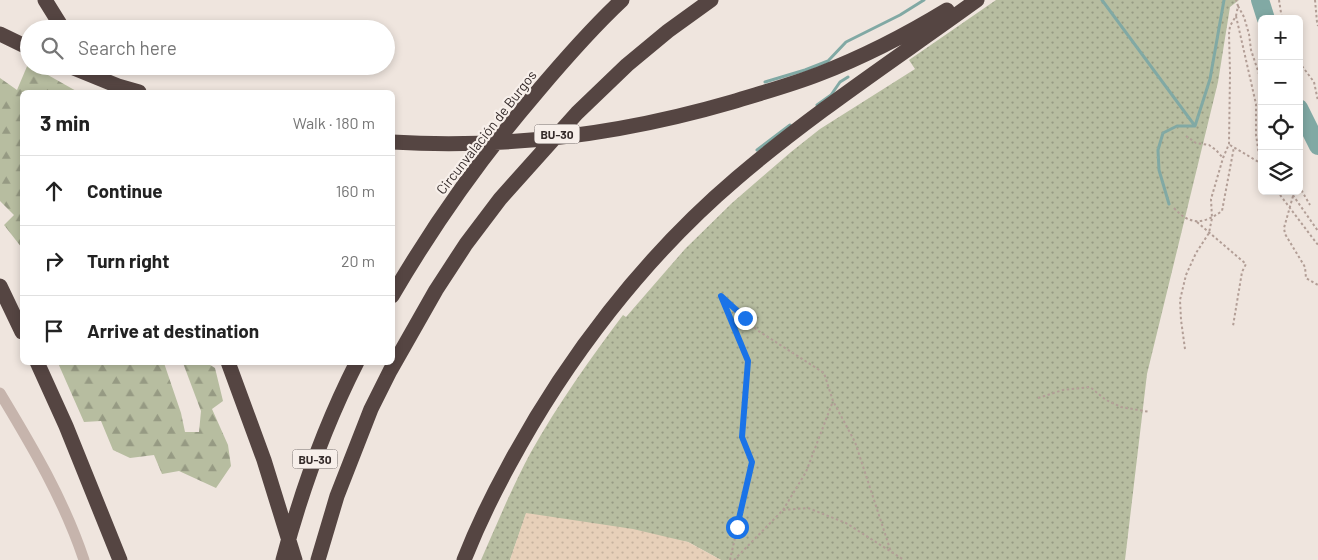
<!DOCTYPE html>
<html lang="en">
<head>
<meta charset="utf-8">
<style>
  :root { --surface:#fff; --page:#f6f6f6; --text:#222; --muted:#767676; --line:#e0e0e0 }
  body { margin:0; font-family:Barlow,sans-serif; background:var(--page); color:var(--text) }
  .controls { position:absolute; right:15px; top:15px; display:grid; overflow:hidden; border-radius:8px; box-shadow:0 2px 8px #0003 }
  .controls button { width:45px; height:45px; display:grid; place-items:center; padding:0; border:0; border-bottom:1px solid var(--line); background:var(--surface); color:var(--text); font:25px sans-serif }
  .stop { position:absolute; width:15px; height:15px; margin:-11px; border:4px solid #1a73e8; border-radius:50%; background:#fff }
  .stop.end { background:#1a73e8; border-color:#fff; box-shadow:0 1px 5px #0008 }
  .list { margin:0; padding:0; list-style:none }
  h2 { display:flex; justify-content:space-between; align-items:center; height:65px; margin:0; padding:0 20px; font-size:21px }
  h2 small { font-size:16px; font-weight:400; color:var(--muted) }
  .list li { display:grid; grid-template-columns:32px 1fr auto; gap:15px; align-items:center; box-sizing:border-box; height:70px; padding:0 20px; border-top:1px solid var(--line) }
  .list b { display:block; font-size:19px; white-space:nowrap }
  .list em { font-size:16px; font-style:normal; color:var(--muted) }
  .icon { flex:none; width:28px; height:28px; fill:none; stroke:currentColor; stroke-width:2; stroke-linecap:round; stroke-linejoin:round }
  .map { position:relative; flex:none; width:1318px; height:560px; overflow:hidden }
  .search { position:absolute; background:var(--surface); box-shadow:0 2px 8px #0003; left:20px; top:20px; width:375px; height:55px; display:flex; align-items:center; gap:12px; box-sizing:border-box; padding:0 18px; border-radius:28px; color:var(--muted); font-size:19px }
  .panel { position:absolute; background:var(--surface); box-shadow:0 2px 8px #0003; left:20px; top:90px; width:375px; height:275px; border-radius:8px }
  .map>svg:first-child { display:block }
  .grass { fill:url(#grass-dots) }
  .forest { fill:url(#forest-firs) }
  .sand { fill:url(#sand-dots) }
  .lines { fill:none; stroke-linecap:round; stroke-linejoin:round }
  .stream { stroke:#81a9a4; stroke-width:3 }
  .river { stroke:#81a9a4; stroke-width:18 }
  .path { stroke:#b29e96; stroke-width:2; stroke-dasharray:2.5 2.5; stroke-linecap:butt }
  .street { stroke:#c6b4ac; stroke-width:11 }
  .highway { stroke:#554542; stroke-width:15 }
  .route { stroke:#1a73e8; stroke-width:6 }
  .labels { text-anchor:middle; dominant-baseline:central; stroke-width:4.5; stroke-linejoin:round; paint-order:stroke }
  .shield { fill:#f7efea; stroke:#6f6664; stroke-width:1 }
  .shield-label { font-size:12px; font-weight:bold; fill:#352b2a }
  .street-label { font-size:14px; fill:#352b2a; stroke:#f7efea }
</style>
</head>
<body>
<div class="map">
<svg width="1318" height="560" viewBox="0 0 1318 560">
  <defs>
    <pattern id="grass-dots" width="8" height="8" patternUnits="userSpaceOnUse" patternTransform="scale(1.25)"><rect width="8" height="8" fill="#b7bda0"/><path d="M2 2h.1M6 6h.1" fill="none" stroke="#969a83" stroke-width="1.8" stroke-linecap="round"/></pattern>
    <pattern id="forest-firs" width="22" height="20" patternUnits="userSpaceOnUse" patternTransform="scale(1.25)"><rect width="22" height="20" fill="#b7bda0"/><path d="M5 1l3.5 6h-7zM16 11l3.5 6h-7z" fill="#969a83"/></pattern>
    <pattern id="sand-dots" width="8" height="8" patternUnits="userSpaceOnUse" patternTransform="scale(1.25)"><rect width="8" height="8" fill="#e7d0b9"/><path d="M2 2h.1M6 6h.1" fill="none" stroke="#c7b39f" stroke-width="1.8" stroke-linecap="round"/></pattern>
  </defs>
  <rect width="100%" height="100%" fill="#efe5de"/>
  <path class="grass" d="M996 0H1239L1230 7 1218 82 1147 374 1125 560H721L688 542 526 514 510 560H481C497 524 512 487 531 452 558 404 590 359 623 315L626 317 685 249 732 203 791 152 820 129 915 69 909 60Z"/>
  <path class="forest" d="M28 64 29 66H32L78 92H22V248L4 225 14 215 0 201V78L17 90Z
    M58 363H164L181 413 185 432H199L201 411 183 363H207L215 368 223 401 212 409 228 445 231 466 216 488 179 471 162 474 154 455 130 458 113 450 101 421 84 422Z"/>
  <path class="sand" d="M526 513 633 529 688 542 721 560H510Z"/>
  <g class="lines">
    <path class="stream" d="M1102 0 1195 126
      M765 82 805 70 828 61 846 42 900 15 924 0
      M817 105 831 95 840 82 848 77
      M1195 126 1210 79 1224 0
      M757 150 790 125
      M1169 204 1159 170 1158 150 1163 133 1177 126H1194"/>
    <path class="river" d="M1260 0 1266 19
      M1299 108 1318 146"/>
    <path class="path" d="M1279 0 1282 19
      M1315 0 1317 22 1318 26
      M1238 6 1244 17 1249 34 1251 50 1262 83
      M1236 16 1256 104V135L1259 155 1262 162
      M1299 62 1314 82 1318 101
      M1186 136 1196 143 1209 145 1216 150 1223 158
      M1230 145 1262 164
      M1299 186 1310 205
      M1277 191 1318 245
      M1290 191 1318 231
      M1293 196 1284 228 1285 234 1305 267 1306 278 1318 285
      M1174 208C1190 226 1204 224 1222 211L1234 147
      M1197 222 1246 264 1242 272 1233 326
      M1185 349 1181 320 1180 300 1186 275 1196 253 1209 233 1212 218 1211 199 1223 158 1229 144 1230 73 1229 34 1230 26 1236 16 1238 6 1236 0
      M1038 398 1063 390 1090 387 1106 400 1121 407 1150 412
      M783 510 806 472 833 401
      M730 560 752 462 742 437 748 361 721 296 757 330 824 373 833 401 855 442 891 552
      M734 560 783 510 808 508 846 523 904 560"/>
    <path class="street" d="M0 393C32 446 64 500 84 560"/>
    <path class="highway" d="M45 0 63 29
      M0 34 29 48
      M69 66 118 86 139 92
      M392 142C507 149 622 134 732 102 761 93 791 85 819 74 863 57 906 35 947 10
      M0 286 22 332
      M392 296C434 224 483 155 537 92 564 60 592 28 622 0
      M37 362 66 426 120 560
      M228 362 264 460 295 560
      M283 560C301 492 325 425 357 362
      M318 560 337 496 371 409 390 371 436 290 466 244 500 199 577 113 627 65 668 31 711 0
      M464 560C477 527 492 496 509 465 566 359 644 257 737 178 813 113 897 58 977 0"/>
  </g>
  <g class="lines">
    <path class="route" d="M737 527 752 462 742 437 748 361 721 296 745 318"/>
  </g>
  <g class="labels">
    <g class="shield">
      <rect x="534.5" y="124.5" width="45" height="19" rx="4"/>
      <rect x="292.5" y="449.5" width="45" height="19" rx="4"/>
    </g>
    <g class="shield-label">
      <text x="557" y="134">BU-30</text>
      <text x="315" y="459">BU-30</text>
    </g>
    <g class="street-label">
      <text transform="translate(486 132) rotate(-52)">Circunvalación de Burgos</text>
    </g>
  </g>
</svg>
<div class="controls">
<button>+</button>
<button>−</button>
<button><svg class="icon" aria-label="locate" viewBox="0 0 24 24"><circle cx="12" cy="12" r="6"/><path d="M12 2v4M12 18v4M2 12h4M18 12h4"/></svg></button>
<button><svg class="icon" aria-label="layers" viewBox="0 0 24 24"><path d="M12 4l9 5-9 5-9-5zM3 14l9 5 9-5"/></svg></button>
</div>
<div class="stop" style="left:737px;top:527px"></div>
<div class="stop end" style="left:745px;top:318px"></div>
<div class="search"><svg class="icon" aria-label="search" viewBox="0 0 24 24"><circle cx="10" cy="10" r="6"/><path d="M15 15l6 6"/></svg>Search here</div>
<section class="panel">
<h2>3 min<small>Walk · 180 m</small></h2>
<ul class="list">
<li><svg class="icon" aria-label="ahead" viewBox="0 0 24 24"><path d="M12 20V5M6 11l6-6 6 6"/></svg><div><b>Continue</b></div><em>160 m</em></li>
<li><svg class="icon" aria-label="right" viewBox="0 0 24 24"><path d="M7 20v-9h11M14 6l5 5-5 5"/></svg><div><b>Turn right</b></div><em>20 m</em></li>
<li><svg class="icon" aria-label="arrive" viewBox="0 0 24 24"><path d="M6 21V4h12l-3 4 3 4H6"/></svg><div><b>Arrive at destination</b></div></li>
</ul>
</section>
</div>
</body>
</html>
